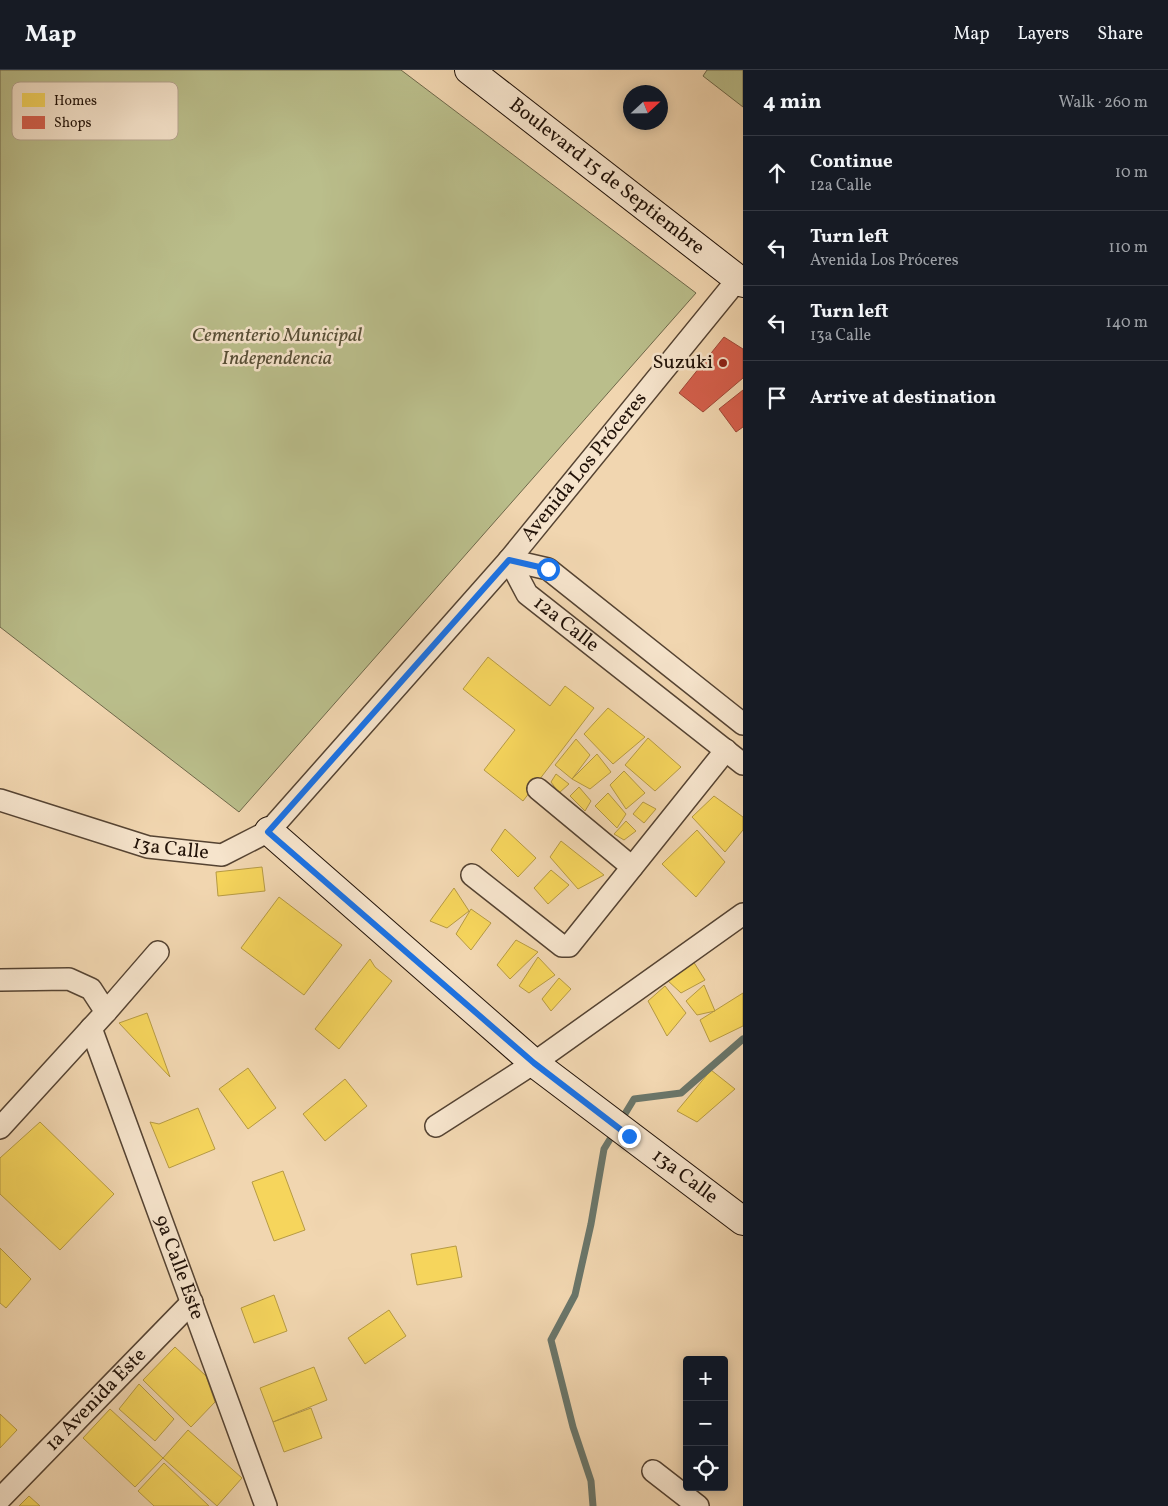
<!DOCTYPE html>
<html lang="en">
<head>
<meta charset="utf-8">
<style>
  :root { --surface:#171b24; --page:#242831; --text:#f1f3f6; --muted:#9ea1a6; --line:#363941 }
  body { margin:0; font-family:Vollkorn,serif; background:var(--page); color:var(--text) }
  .controls { position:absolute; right:15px; bottom:15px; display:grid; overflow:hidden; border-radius:5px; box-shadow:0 2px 12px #0003 }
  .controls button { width:45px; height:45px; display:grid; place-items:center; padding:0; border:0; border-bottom:1px solid var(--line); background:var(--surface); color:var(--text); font:25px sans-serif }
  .compass { position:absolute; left:623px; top:15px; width:45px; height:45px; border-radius:50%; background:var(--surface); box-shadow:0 2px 12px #0003; rotate:68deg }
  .stop { position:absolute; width:15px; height:15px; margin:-11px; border:4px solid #1a73e8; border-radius:50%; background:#fff }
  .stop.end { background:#1a73e8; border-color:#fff; box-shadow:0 1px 5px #0008 }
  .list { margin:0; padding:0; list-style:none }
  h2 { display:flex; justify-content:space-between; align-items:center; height:65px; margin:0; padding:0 20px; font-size:21px }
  h2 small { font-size:16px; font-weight:400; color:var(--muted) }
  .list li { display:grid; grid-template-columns:32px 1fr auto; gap:15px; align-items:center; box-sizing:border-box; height:75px; padding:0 20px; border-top:1px solid var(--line) }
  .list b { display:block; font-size:19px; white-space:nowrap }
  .list p { margin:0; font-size:16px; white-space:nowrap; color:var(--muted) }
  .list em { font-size:16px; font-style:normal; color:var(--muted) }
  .icon { flex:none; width:28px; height:28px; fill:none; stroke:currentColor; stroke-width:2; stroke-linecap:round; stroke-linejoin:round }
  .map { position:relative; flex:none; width:743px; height:1436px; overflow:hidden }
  header { display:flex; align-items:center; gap:30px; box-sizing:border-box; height:70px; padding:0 25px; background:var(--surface); border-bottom:1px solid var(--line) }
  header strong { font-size:24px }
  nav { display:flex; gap:28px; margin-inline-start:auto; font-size:18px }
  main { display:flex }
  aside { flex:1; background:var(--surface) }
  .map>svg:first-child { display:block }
  .green { fill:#babe8b; stroke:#6e684a }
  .homes { fill:#f6d55c; stroke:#b69a43 }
  .shops { fill:#d6604d; stroke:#a04938 }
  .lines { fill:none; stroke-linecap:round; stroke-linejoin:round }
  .stream { stroke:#6a766a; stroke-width:7 }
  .street-casing { stroke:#554332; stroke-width:24 }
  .secondary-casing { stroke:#211208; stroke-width:30 }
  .street { stroke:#f6e4cc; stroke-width:21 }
  .secondary { stroke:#f6e4cc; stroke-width:28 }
  .route { stroke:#1a73e8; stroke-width:6 }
  .poi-dot { fill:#8f2418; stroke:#f6e4cc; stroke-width:2 }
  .labels { text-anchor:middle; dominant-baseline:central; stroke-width:5; stroke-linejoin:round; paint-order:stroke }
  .street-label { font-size:20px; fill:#211208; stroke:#f6e4cc }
  .park-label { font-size:20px; font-style:italic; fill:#574e36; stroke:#f6e4cc }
  .poi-label { font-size:20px; fill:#211208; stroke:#f6e4cc; text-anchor:end }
  .key { fill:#f6e4cc; stroke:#b6a591; stroke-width:1 }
  .key-label { font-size:14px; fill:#211208 }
</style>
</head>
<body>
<header>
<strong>Map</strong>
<nav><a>Map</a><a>Layers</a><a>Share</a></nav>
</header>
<main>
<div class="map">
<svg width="743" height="1436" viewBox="0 0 743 1436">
  <rect width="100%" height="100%" fill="#f1d6b0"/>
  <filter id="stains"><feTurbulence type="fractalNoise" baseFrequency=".004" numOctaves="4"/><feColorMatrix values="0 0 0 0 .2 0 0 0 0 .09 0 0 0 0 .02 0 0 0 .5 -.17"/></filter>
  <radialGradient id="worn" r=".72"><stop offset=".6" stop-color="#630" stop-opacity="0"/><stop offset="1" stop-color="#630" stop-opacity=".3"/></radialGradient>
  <path class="green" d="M0 0H401L696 223 239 742 0 557Z
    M707 0H743V37L703 6Z"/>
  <path class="homes" d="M488 587 550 636 565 616 594 638 523 731 484 700 515 660 463 619Z
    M608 638 645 667 613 694 584 664Z
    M648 668 681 697 655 721 625 695Z
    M576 669 590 685 572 709 555 695Z
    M597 684 611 702 590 719 572 709Z
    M624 701 645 723 626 739 610 715Z
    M556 704 569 714 559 723 551 712Z
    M579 717 591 731 585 741 570 726Z
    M608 723 626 744 617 758 595 736Z
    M714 726 743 747V760L725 782 692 747Z
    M643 732 656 739 644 753 633 744Z
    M626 751 636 761 624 770 614 764Z
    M505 759 536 788 518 807 491 780Z
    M697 760 725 792 696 827 662 794Z
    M561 771 604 805 578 819 550 787Z
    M262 797 265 821 218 826 216 802Z
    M551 800 569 815 548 834 534 818Z
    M454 818 469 841 447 858 430 851Z
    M279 827 342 875 304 925 241 878Z
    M471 839 491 853 471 880 456 864Z
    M516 870 538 882 510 909 497 895Z
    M538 887 555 905 529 923 519 916Z
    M370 889 375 897 392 911 339 979 315 959Z
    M693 891 705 910 681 923 666 909Z
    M559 908 571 919 551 941 542 929Z
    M704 915 715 941 697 945 686 931Z
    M665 916 686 943 667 966 648 931Z
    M743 923V956L710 972 700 950Z
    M147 943 170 1007 119 953Z
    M248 998 276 1038 248 1059 219 1019Z
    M711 1000 735 1019 697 1052 677 1041Z
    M345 1009 367 1036 325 1071 303 1044Z
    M198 1038 215 1079 169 1098 150 1052 159 1054Z
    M40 1052 114 1124 60 1180 0 1124V1088Z
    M283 1101 305 1160 274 1171 252 1112Z
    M456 1176 462 1207 417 1215 411 1184Z
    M0 1178 31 1209 6 1238 0 1233Z
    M274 1225 287 1261 254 1273 241 1238Z
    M389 1240 406 1266 365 1294 348 1268Z
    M175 1277 206 1306 215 1332 191 1357 143 1310Z
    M314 1297 327 1330 273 1352 260 1318Z
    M139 1314 174 1349 155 1371 119 1339Z
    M311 1338 322 1368 284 1382 273 1352Z
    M110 1339 163 1388 135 1417 83 1368Z
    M0 1344 17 1360 0 1378Z
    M188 1360 242 1408 217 1436 163 1388Z
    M164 1393 209 1436H154L138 1421Z
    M29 1426 40 1436H19Z"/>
  <path class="shops" d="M724 267 743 279V308L703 342 679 323Z
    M743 320V357L736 362 719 339Z"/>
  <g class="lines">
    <path class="stream" d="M620 1052 634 1029 681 1023 743 969
      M593 1436 591 1411 573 1357 551 1270 575 1225 591 1154 604 1079 615 1061"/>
    <g class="street-casing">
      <g id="street">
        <path id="s1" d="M509 490 527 524 743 694"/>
        <path d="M509 490 548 499 743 654"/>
        <path d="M538 719 632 797"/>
        <path id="s2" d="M0 730 148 777 222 785 269 761 509 490 738 209"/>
        <path d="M472 805 562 876H569L726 680"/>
        <path d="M0 910 69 909 91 919 106 942"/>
        <path id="s3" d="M91 958 266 1436"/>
        <path d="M436 1056 534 993 743 844"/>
        <path d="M0 1058 106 942 158 882"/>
        <path d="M653 1401 698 1436"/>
        <path id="s4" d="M0 1429 192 1232"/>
      </g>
    </g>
    <g class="secondary-casing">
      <g id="secondary">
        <path id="s5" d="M469 0 743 213"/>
        <path id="s6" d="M269 761 534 993 743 1151"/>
      </g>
    </g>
    <use href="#street" class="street"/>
    <use href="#secondary" class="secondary"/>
  </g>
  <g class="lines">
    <path class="route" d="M548 499 509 490 268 762 534 993 629 1066"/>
  </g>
  <circle class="poi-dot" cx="723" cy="293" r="5"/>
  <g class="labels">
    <g class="street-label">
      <text stroke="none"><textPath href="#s5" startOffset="174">Boulevard 15 de Septiembre</textPath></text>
      <text stroke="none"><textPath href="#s2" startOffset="764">Avenida Los Próceres</textPath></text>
      <text stroke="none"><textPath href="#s1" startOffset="88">12a Calle</textPath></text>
      <text stroke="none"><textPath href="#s2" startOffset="178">13a Calle</textPath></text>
      <text stroke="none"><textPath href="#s6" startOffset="541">13a Calle</textPath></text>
      <text stroke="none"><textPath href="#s3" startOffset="255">9a Calle Este</textPath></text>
      <text stroke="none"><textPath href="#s4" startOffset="138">1a Avenida Este</textPath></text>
    </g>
    <g class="park-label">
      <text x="277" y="266">Cementerio Municipal<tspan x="277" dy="23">Independencia</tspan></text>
    </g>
    <g class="poi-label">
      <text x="713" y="293">Suzuki</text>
    </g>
  </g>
  <rect x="12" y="12" width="166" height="58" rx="8" class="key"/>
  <rect x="22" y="23" width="23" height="14" fill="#f6d55c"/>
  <rect x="22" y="46" width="23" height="13" fill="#d6604d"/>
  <g class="key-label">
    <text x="54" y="35">Homes</text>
    <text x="54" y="57">Shops</text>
  </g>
  <rect width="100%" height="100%" filter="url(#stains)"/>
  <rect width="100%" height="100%" fill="url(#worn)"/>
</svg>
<div class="controls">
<button>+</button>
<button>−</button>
<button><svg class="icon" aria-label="locate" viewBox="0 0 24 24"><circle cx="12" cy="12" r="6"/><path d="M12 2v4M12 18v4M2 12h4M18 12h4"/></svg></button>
</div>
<svg class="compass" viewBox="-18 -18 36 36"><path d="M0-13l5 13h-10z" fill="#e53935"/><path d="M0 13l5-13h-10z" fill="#9ea1a6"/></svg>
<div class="stop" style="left:548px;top:499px"></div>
<div class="stop end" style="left:629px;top:1066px"></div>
</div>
<aside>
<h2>4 min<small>Walk · 260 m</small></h2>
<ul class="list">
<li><svg class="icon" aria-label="ahead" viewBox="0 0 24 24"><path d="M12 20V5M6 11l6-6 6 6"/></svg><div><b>Continue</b><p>12a Calle</p></div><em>10 m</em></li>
<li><svg class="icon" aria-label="left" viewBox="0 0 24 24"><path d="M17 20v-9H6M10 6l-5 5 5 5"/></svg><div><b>Turn left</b><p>Avenida Los Próceres</p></div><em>110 m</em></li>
<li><svg class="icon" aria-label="left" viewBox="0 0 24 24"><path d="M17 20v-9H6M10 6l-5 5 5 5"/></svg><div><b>Turn left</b><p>13a Calle</p></div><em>140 m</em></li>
<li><svg class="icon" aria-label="arrive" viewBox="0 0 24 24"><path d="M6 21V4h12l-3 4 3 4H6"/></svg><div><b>Arrive at destination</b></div></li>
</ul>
</aside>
</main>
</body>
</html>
